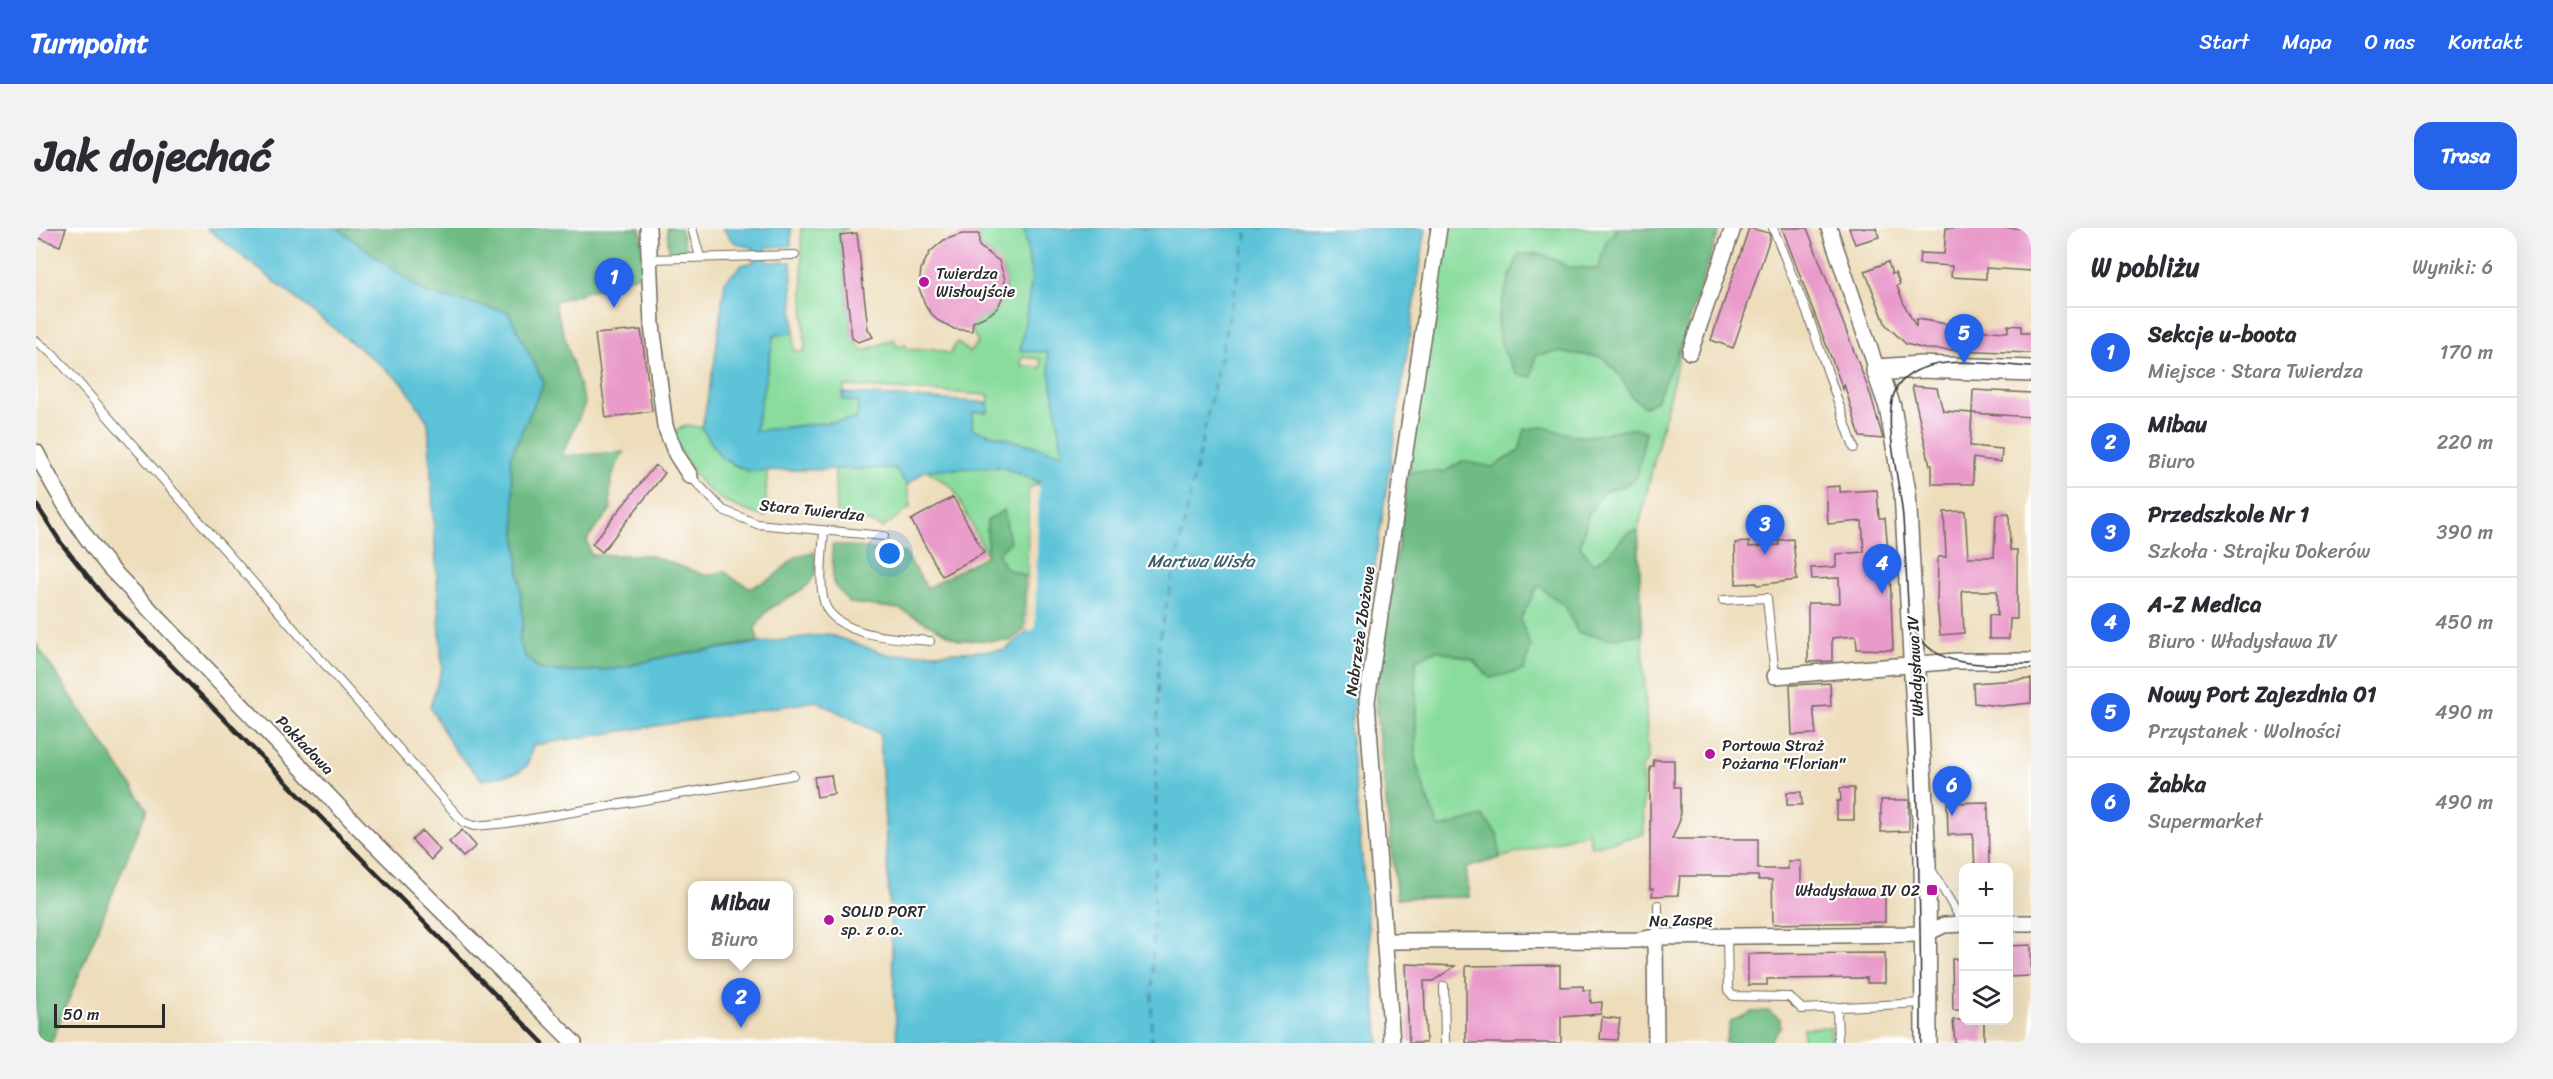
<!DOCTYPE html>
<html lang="pl">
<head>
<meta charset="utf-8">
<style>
  :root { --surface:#fff; --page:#f2f2f3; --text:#2b2b33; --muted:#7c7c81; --line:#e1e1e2; --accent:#2563eb }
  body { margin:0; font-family:Sriracha,sans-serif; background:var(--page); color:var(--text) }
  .controls { position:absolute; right:18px; bottom:18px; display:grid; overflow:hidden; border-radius:12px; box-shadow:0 6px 24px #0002 }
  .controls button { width:54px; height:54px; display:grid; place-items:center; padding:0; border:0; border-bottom:2px solid var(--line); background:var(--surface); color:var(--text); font:30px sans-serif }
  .scale { position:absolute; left:18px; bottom:15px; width:111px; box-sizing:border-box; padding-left:6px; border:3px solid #2b2b2b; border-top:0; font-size:16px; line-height:21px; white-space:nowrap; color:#2b2b2b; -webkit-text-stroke:4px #fff; paint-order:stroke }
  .you { position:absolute; left:854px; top:326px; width:21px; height:21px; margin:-15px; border:4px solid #fff; border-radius:50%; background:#1a73e8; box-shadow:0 0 0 9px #1a73e833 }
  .badge { display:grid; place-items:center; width:39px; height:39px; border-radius:50%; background:var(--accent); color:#fff; font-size:20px; font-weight:700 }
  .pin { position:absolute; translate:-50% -50px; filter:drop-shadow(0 2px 3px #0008) }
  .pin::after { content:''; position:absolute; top:32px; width:21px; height:18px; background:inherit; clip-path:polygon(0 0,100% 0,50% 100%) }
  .popup { position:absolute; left:652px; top:653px; width:105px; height:78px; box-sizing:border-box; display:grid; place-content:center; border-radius:12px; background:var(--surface); filter:drop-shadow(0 2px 4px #0005); font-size:20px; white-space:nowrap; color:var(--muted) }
  .popup b { font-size:22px; color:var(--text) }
  .popup::after { content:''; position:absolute; left:50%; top:100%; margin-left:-12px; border:12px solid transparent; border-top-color:var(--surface) }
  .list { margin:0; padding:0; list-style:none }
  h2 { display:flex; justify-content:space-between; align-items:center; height:78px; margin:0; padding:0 24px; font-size:26px }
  h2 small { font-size:20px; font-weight:400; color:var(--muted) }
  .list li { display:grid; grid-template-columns:39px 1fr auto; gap:18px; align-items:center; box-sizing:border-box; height:90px; padding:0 24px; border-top:2px solid var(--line) }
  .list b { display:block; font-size:22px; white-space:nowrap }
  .list p { margin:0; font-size:20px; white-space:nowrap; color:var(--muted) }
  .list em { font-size:20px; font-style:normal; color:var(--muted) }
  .icon { flex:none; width:33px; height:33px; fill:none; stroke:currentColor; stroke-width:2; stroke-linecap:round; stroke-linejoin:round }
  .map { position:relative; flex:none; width:1995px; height:815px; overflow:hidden; border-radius:18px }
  header { display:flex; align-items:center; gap:36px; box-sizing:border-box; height:84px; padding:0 30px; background:var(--accent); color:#fff }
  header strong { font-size:28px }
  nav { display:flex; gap:33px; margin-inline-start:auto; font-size:21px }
  .intro { display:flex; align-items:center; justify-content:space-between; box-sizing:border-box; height:144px; padding:0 36px }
  h1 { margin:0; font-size:42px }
  .button { padding:15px 27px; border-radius:18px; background:var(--accent); color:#fff; font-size:21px; font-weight:700 }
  main { display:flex; gap:36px; padding:0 36px }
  aside { flex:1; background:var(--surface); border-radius:18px; box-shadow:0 6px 24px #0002 }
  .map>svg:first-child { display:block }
  .green { fill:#89dc9d; stroke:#5a8464; stroke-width:1.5; fill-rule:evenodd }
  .forest { fill:#6ebc84; stroke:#4c7458; stroke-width:1.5 }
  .water { fill:#5bc3d8; stroke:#437782; stroke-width:1.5 }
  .pier { fill:#edddbb }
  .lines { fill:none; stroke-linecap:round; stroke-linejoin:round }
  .ferry { stroke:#3c6068; stroke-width:1.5; stroke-dasharray:8 6; stroke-linecap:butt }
  .building { fill:#e99ac9 }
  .lane-casing { stroke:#6f695d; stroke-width:10 }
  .street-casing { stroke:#6f695d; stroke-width:18 }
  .secondary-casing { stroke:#6f695d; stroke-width:24 }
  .lane { stroke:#fff; stroke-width:8 }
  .street { stroke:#fff; stroke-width:15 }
  .secondary { stroke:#fff; stroke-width:21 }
  .tram { stroke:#2b2b2b; stroke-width:1.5 }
  .rail { stroke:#2b2b2b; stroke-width:4.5 }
  .poi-dot { fill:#b5179e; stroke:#fff; stroke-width:2 }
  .labels { text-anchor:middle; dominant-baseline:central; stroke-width:4.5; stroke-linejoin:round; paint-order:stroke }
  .poi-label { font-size:16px; fill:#2b2b2b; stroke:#fff; text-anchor:start }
  .street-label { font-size:16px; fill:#2b2b2b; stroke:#fff }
  .water-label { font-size:18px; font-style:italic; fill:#3c6068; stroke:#fff }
</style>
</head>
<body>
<header>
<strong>Turnpoint</strong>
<nav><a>Start</a><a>Mapa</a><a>O nas</a><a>Kontakt</a></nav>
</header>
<div class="intro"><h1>Jak dojechać</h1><a class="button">Trasa</a></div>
<main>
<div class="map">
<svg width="1995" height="815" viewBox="0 0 1995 815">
  <rect width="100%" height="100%" fill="#fff"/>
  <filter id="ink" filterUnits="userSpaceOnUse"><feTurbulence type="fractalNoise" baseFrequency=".0167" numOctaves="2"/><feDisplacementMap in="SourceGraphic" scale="12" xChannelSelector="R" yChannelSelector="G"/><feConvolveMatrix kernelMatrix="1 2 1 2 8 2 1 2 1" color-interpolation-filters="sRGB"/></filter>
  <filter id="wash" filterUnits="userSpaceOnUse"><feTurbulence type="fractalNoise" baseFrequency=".008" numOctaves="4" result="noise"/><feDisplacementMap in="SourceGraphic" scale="24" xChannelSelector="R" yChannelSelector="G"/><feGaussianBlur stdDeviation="1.35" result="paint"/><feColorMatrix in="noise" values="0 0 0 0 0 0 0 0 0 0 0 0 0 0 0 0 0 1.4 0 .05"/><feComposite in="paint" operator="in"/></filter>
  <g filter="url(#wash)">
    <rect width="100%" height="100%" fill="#edddbb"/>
    <path class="green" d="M765 0H812L805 3 804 7 816 109 827 123 858 111 861 119 870 117 871 122 899 121 914 126 921 114 933 124 942 115 936 103 937 93C979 83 979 36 943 19V6H934L935 0H988L996 51 985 122 1011 123 1028 226 936 201 937 184H952L953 167 808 158 807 172 822 174 821 191 719 203 738 107 758 105V123H769ZM986 129 1005 131V140L985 137Z
      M1409 0H1684L1648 106 1602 302 1612 532 1606 538 1608 606 1555 619 1552 604 1430 640 1433 669 1361 670 1340 482V465Z
      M651 197 666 200C686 231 692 243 731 242L729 289C675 273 658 256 636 205Z
      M966 239 1005 255 993 262 992 349 969 340 962 326 968 283 951 293V327L917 260 890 242Z
      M859 240 871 257 875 279 846 300 833 294 800 293 799 241Z
      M1794 799V815H1767V800Z"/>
    <path class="forest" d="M301 0H605L607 46 518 74 549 176 526 228 588 224C575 246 572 255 575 281L551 311 555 327H613L671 348 688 343 698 351 715 360 736 350 760 329 778 324C789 362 754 364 734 381 728 385 724 394 719 400L722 414 632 428 580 441 533 444 505 442 488 427 483 411 487 395 474 229 508 155 472 84 390 65Z
      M631 0H644L651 25 633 26Z
      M1582 0H1684L1646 115 1620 173 1609 179 1596 169 1584 148 1566 129 1520 124 1500 127 1496 149 1481 146C1473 133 1464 119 1462 103 1460 84 1475 44 1483 26H1506L1533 39 1562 41 1570 14Z
      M1507 199C1519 202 1532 207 1544 208 1570 210 1582 195 1610 203L1601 249 1586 259 1567 264 1553 285 1544 318 1557 336 1572 326 1592 304 1602 302 1606 406 1573 411 1542 405 1529 378 1502 358 1484 392 1495 418 1488 442 1454 450 1437 432 1401 422 1380 432V534L1393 575 1404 600 1447 588 1462 607 1464 630 1430 640 1433 669 1361 670 1340 482V465L1373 243 1408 244 1426 233 1457 239 1483 223 1489 201Z
      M968 282 974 314 962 326 969 340 989 348 988 402 974 413 923 412 864 381 813 375 797 355 796 316 869 325 891 360 951 327V293Z
      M0 416 111 581 15 815H0Z
      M1733 783 1744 791V800L1733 815H1689L1695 793 1716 784Z"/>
    <path class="water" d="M171 0H301L390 65 472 84 508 155 474 229 487 395 483 411 488 427 504 442 533 444 580 441 632 428 791 406 854 427 969 422 991 404 993 261 1004 254 966 239 890 242 871 257 859 240 712 243 685 230 666 200 679 131 689 53 706 37 718 34 717 19C701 18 695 14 687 0H755V18L730 19 731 34H755L758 105 738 107 719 203 821 191 822 174 807 172V165L952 175V184H937L936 201 1027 226 1011 124 984 123 996 51 988 0H1390L1314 501 1343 815H861L844 506 781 473 497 517 491 538 480 545 446 552 418 521 394 479 406 440 392 194 367 155Z"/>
    <path class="pier" d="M1003 256 999 401 991 404 993 261Z"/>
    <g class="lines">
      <path class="ferry" d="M1115 815 1123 412 1212 0"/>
    </g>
    <g id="blocks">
      <path class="building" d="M0 0H30L24 18 0 9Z
        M1713 0 1733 5 1734 10 1697 120 1675 112Z
        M1746 0H1771L1835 168 1847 211 1824 209 1808 156 1807 161Z
        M1813 0H1840L1843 9 1819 16Z
        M1910 0H1995V43L1950 40V51L1915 49 1916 38 1883 36 1884 25 1908 26Z
        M821 5 832 101 837 109 822 114 816 110 804 7Z
        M926 6H943V18L963 33 969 51 968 66 962 79 954 86 937 94 936 103 918 101 901 92 890 79 883 60 885 41 894 24 908 12Z
        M1852 34 1856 46 1859 45 1864 56 1861 58 1868 76 1880 99V91L1911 96V101L1972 104V97L1985 98V105H1995V125L1889 121 1870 116 1850 97 1829 43Z
        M605 102 616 183 570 190 559 106Z
        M1876 158 1901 160 1907 183 1936 185 1934 218 1966 221 1965 234 1937 230V256H1896V237H1894Z
        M1937 162 1995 165V189L1936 185Z
        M619 237 629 245 566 324 556 316Z
        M1804 258V264L1841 262 1843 290H1849L1854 344 1857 422 1821 421 1820 408 1796 410V433L1772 434V375H1804L1803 350 1776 351 1775 340 1800 339V326L1828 324 1826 293 1792 296 1790 259Z
        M917 269 948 325 906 348 875 292Z
        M1929 283 1932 329H1958L1960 287 1973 286 1974 322H1981V391H1974L1973 411H1953V387L1961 388V363H1926L1928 405 1904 407 1901 373 1902 329H1910L1908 284Z
        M1757 311 1761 352 1721 357V355L1700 356 1699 315 1713 314V319L1743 317 1742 312Z
        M1995 451V475L1965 478 1938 475 1937 455Z
        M1794 455 1795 478 1777 479 1780 506 1756 507 1754 457Z
        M1617 532H1638V559H1644V592L1636 611H1722V641H1752V633H1765V664L1813 663V667H1849V694L1737 696 1736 652H1722V648H1644L1642 667 1616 668 1617 661H1614V538H1618Z
        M795 547 798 566 781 569 778 549Z
        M1804 560H1818V592H1801V573H1805Z
        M1751 564H1765L1766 577H1751Z
        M1845 572H1873V603L1845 604Z
        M1952 574 1953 639H1939L1937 606 1912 607 1911 575Z
        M426 602 440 618 427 629 413 614Z
        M386 603 404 622 395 632 376 612Z
        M1995 717V748L1972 749V718Z
        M1849 725V755H1831V750L1731 751V757H1712V726Z
        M1916 731H1928V782H1917Z
        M1370 736 1419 738 1397 753H1388L1390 815H1373Z
        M1524 737V759L1547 758V762H1554L1555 775 1566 774 1565 786 1525 789V815H1430V738Z
        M1566 789 1584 791 1581 812 1564 811Z
        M1917 792H1948V815H1919Z"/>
    </g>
  </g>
  <g filter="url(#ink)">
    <use href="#blocks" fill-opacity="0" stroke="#6f695d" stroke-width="1.5"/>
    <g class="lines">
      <g class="lane-casing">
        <path id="lane" d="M656 0 664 29
          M1737 0 1772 87 1818 220
          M613 31 759 27
          M0 113 18 127 427 594 438 598 471 595 757 547
          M654 248 687 282 721 296 848 308
          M788 302C787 323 781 364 791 381 810 410 863 410 894 413
          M1687 372 1731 370 1739 448
          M1895 641 1927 695
          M1691 708 1692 762 1697 768 1753 769 1766 781 1888 775
          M1619 709 1622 699V677
          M1408 758 1409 815
          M1801 779 1802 815"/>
      </g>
      <g class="street-casing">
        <path id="street" d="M612 0 616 97 629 198 640 226 654 248
          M1793 0 1841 142
          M1654 124 1697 0
          M0 224C21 266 44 304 74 340L329 606 538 815
          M1739 448 1920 433H1995
          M1972 695H1995
          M1619 709 1620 815
          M1348 713 1603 712 1619 709 1889 706 1908 697 1928 696
          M1356 815 1331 473 1403 0"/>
      </g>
      <g class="secondary-casing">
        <path id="secondary" d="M1890 815 1889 629 1869 264 1854 179 1841 142 1884 139 1995 143"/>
      </g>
      <use href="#lane" class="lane"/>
      <use href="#street" class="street"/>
      <use href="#secondary" class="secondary"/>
      <path class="tram" d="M1875 396C1898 445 1949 435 1995 436
        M1885 815C1885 640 1878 465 1867 290 1865 256 1843 185 1862 158 1888 122 1956 137 1995 139"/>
      <path class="rail" d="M0 276 25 315 69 370 507 815"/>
    </g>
  </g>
  <g class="poi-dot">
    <circle cx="888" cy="54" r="6"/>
    <circle cx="1674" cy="526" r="6"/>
    <rect x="1890" y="656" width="12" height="12" rx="3"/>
    <circle cx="793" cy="692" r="6"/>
  </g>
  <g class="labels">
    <g class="poi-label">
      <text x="900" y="45">Twierdza<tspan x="900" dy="18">Wisłoujście</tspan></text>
      <text x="1686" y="517">Portowa Straż<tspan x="1686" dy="18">Pożarna "Florian"</tspan></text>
      <text x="1884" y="662" text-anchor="end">Władysława IV 02</text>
      <text x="805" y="683">SOLID PORT<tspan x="805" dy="18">sp. z o.o.</tspan></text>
    </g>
    <g class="street-label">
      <text transform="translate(776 282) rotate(6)">Stara Twierdza</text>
      <text transform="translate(1324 403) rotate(-82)">Nabrzeże Zbożowe</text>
      <text transform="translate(1879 438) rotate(-93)">Władysława IV</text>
      <text transform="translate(269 517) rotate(46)">Pokładowa</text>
      <text transform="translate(1645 692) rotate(-2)">Na Zaspę</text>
    </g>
    <g class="water-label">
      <text x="1165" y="333">Martwa Wisła</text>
    </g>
  </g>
</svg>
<div class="controls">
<button>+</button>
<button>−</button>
<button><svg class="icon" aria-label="layers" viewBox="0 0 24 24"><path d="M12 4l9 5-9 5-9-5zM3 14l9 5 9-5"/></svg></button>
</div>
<div class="scale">50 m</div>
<div class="you"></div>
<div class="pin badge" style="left:578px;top:80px">1</div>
<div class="pin badge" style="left:705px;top:800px">2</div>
<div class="popup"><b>Mibau</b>Biuro</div>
<div class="pin badge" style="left:1729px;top:327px">3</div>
<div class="pin badge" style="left:1846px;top:366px">4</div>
<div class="pin badge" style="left:1928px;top:136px">5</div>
<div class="pin badge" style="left:1916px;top:588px">6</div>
</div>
<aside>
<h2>W pobliżu<small>Wyniki: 6</small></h2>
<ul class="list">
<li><span class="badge">1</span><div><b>Sekcje u-boota</b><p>Miejsce · Stara Twierdza</p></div><em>170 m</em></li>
<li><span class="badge">2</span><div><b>Mibau</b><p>Biuro</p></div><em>220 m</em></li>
<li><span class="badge">3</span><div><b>Przedszkole Nr 1</b><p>Szkoła · Strajku Dokerów</p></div><em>390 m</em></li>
<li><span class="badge">4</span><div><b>A-Z Medica</b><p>Biuro · Władysława IV</p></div><em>450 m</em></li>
<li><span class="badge">5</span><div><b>Nowy Port Zajezdnia 01</b><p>Przystanek · Wolności</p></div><em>490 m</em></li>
<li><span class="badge">6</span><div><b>Żabka</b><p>Supermarket</p></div><em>490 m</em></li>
</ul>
</aside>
</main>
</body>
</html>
